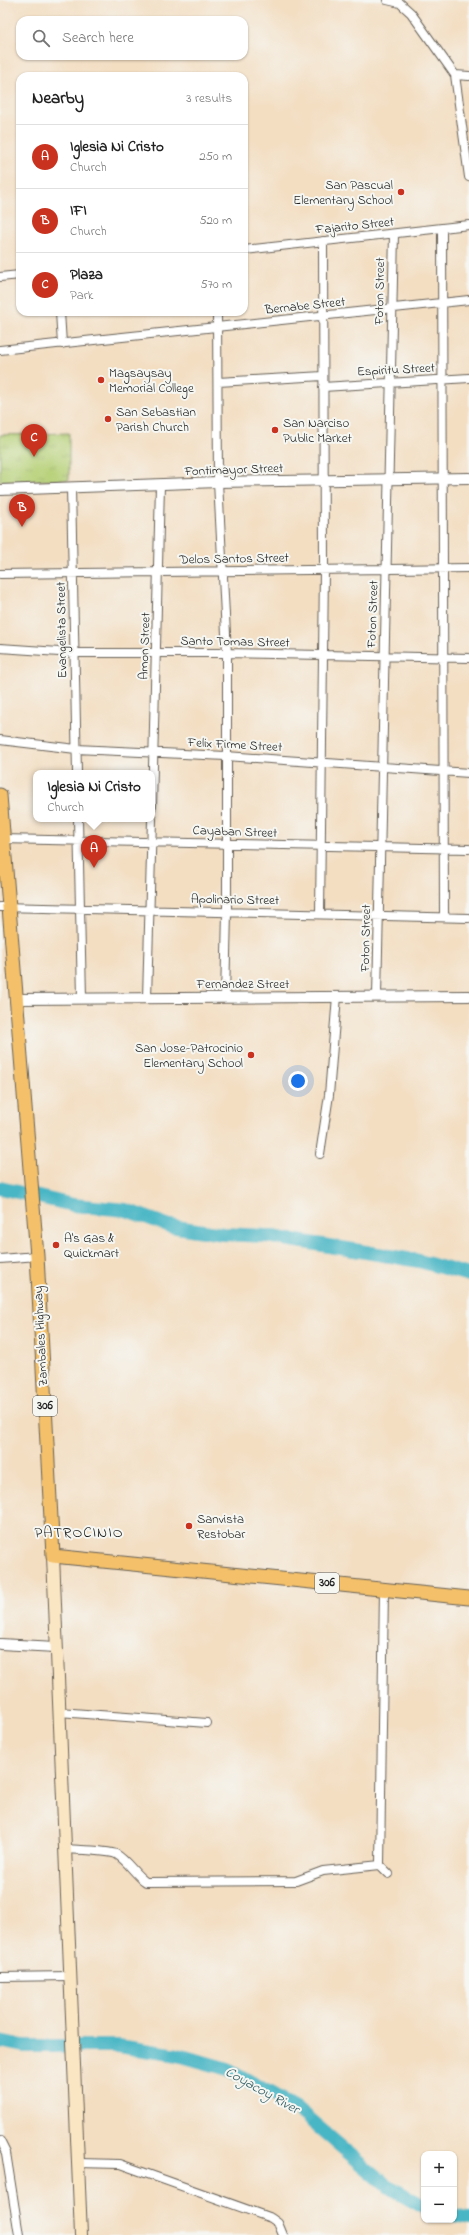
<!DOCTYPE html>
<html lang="en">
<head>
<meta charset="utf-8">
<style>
  :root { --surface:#fff; --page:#f6f6f6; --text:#222; --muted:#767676; --line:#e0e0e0; --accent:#c8321e }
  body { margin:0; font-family:"Indie Flower",sans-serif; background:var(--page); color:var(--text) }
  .controls { position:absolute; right:12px; bottom:12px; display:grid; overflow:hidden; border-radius:8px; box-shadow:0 1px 3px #0004 }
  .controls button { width:36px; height:36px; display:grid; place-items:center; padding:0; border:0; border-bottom:1px solid var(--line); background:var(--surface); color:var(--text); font:20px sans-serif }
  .you { position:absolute; left:298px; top:1081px; width:14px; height:14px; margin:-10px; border:3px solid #fff; border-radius:50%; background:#1a73e8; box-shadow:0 0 0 6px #1a73e833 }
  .badge { display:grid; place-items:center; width:26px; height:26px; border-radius:50%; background:var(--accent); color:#fff; font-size:13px; font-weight:700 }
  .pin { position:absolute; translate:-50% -33px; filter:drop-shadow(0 1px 2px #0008) }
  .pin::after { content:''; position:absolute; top:21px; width:14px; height:12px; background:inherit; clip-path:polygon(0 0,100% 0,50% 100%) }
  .popup { position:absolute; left:33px; top:770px; width:122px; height:52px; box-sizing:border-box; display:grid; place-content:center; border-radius:8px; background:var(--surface); filter:drop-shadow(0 1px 3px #0005); font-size:13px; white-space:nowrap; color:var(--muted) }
  .popup b { font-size:15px; color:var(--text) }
  .popup::after { content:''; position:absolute; left:50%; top:100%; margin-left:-8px; border:8px solid transparent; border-top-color:var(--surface) }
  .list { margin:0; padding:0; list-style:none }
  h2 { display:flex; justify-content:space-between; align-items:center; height:52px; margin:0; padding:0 16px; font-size:17px }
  h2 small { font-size:13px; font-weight:400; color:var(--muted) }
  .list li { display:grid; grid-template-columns:26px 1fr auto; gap:12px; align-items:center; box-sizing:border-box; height:64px; padding:0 16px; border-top:1px solid var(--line) }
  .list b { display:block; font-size:15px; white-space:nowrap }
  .list p { margin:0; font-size:13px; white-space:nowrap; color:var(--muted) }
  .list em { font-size:13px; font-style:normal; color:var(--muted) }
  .icon { flex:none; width:22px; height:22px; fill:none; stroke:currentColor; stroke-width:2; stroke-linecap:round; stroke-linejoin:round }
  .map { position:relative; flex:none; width:469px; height:2235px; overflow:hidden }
  .search { position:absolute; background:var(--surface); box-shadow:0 1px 3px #0004; left:16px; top:16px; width:232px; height:44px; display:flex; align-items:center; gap:10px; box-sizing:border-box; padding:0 14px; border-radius:12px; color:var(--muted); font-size:15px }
  .panel { position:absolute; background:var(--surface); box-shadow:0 1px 3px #0004; left:16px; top:72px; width:232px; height:244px; border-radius:12px }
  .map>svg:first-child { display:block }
  .park { fill:url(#park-tufts); stroke:#697649 }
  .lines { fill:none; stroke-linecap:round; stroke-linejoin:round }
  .river { stroke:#49b6c5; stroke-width:14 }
  .minor-casing { stroke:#676056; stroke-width:10 }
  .tertiary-casing { stroke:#676056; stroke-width:12 }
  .secondary-casing { stroke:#676056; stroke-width:14 }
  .primary-casing { stroke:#676056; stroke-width:15 }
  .minor { stroke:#fff; stroke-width:8 }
  .tertiary { stroke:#fff; stroke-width:10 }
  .secondary { stroke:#fbe6c3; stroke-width:12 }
  .primary { stroke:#f4c16a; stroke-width:13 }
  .poi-dot { fill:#c8321e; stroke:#f6f6f2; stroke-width:1.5 }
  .labels { text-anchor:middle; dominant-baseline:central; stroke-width:4; stroke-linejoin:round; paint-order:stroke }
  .shield { fill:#f6f6f2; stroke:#5d5d5c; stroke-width:1 }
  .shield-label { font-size:12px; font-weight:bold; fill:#1c1c1c }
  .poi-label { font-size:13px; fill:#1c1c1c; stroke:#f6f6f2; text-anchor:start }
  .street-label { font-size:13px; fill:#1c1c1c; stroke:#f6f6f2 }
  .water-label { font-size:14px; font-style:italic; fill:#2e5a60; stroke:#f6f6f2 }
  .quarter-label { font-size:15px; letter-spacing:1px; fill:#1c1c1c; stroke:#f6f6f2 }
</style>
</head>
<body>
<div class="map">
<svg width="469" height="2235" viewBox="0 0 469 2235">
  <defs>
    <pattern id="park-tufts" width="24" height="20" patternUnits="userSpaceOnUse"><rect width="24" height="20" fill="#b6d076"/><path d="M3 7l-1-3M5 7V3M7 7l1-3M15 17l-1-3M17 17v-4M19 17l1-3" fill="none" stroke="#9cb266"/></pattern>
  </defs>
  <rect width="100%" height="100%" fill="#f6f6f2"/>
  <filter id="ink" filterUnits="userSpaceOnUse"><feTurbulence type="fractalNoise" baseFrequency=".025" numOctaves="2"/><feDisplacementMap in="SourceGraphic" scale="8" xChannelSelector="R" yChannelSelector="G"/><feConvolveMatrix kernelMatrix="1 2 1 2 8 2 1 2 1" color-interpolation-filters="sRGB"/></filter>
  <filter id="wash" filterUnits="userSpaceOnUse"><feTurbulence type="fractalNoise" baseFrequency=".012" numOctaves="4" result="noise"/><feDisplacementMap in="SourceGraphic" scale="16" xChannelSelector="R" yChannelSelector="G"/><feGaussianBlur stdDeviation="0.9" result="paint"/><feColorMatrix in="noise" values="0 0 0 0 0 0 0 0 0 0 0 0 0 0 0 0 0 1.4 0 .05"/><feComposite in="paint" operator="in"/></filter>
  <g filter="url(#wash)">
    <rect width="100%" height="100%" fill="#f3dec2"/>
    <path class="park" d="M69 433V480L0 481V435Z"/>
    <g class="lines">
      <path class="river" d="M0 1188 73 1205 126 1210 170 1226 223 1234 266 1236 360 1251 419 1261 469 1275
        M0 2041 23 2046H118L178 2055 228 2069 296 2108 386 2185 424 2206
        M454 2215 469 2218"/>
    </g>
  </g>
  <g filter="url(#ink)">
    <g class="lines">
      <g class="minor-casing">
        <path id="minor" d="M387 0 400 3 411 13 455 75 469 177
          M455 75 469 76
          M442 228 444 917
          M244 250 469 225
          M0 277 20 275
          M60 312 62 344
          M217 312 218 482 227 653V912L225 998
          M0 350 469 300
          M218 382 323 376
          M323 387 469 378
          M71 487 77 773
          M0 574 469 568
          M0 648 74 653H227L469 658
          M0 740 76 749 226 756 469 773
          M152 807 160 485
          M78 819 82 998
          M1 839 469 849
          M0 907 469 918
          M320 914 324 569 323 241
          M377 996 394 234
          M147 998 152 819
          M320 1154 329 1095 337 996
          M0 1259 37 1256
          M384 1589 380 1865 389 1874
          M59 1712 207 1723
          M65 1849C76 1850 107 1850 116 1854 128 1861 135 1875 146 1882L296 1881 323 1871 380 1865
          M0 1977 71 1976
          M0 2141 6 2153 19 2235
          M78 2163 120 2164 271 2218 278 2223 283 2235"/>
      </g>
      <g class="tertiary-casing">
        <path id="tertiary" d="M0 490 218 482 469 478
          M17 999 469 996
          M0 1644 56 1647"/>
      </g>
      <g class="secondary-casing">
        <path id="secondary" d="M53 1556 81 2235"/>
      </g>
      <g class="primary-casing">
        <path id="primary" d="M0 795 37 1256 53 1556 469 1598"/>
      </g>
      <use href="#minor" class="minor"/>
      <use href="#tertiary" class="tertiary"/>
      <use href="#secondary" class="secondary"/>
      <use href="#primary" class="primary"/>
    </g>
  </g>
  <g class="poi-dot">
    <circle cx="401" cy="192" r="4"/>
    <circle cx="101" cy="380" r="4"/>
    <circle cx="108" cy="419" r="4"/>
    <circle cx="275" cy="430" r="4"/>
    <circle cx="251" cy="1055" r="4"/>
    <circle cx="56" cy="1245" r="4"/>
    <circle cx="189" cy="1526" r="4"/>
  </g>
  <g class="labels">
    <g class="shield">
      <rect x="33" y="1396" width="24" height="20" rx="3"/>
      <rect x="315" y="1573" width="24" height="20" rx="3"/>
    </g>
    <g class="shield-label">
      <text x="45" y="1406">306</text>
      <text x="327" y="1583">306</text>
    </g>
    <g class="poi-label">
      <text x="393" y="185" text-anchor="end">San Pascual<tspan x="393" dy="15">Elementary School</tspan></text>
      <text x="109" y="373">Magsaysay<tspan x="109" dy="15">Memorial College</tspan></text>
      <text x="116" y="412">San Sebastian<tspan x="116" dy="15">Parish Church</tspan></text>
      <text x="283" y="423">San Narciso<tspan x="283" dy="15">Public Market</tspan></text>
      <text x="243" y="1048" text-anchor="end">San Jose-Patrocinio<tspan x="243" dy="15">Elementary School</tspan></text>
      <text x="64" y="1238">A's Gas &amp;<tspan x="64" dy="15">Quickmart</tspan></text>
      <text x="197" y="1519">Sanvista<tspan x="197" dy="15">Restobar</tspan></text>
    </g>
    <g class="street-label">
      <text transform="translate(355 226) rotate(-6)">Fajarito Street</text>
      <text transform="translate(380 291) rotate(-89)">Foton Street</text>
      <text transform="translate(305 306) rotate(-6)">Bernabe Street</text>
      <text transform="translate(396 370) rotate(-3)">Espiritu Street</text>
      <text transform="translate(234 470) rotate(-2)">Fontimayor Street</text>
      <text transform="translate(234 559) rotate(-1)">Delos Santos Street</text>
      <text transform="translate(373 614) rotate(-88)">Foton Street</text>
      <text transform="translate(62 630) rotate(-91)">Evangelista Street</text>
      <text transform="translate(235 642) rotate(1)">Santo Tomas Street</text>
      <text transform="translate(145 646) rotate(-88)">Amon Street</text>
      <text transform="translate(235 745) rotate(3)">Felix Firme Street</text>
      <text transform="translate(235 832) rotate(2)">Cayaban Street</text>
      <text transform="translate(235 900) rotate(1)">Apolinario Street</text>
      <text transform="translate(366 938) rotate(-89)">Foton Street</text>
      <text x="243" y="984">Fernandez Street</text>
      <text transform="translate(41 1336) rotate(-93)">Zambales Highway</text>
    </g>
    <g class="water-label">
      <text transform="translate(262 2091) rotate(29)">Coyacoy River</text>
    </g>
    <g class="quarter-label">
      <text x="79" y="1533">PATROCINIO</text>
    </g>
  </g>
</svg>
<div class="controls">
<button>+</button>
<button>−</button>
</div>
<div class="you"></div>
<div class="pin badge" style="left:94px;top:868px">A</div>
<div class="popup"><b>Iglesia Ni Cristo</b>Church</div>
<div class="pin badge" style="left:22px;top:527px">B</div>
<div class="pin badge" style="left:34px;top:457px">C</div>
<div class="search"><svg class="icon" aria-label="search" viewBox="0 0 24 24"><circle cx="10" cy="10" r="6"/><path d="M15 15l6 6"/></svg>Search here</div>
<section class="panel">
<h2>Nearby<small>3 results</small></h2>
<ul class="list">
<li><span class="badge">A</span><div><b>Iglesia Ni Cristo</b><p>Church</p></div><em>250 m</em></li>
<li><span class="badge">B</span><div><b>IFI</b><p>Church</p></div><em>520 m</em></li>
<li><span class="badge">C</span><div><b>Plaza</b><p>Park</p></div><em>570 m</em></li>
</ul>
</section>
</div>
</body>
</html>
